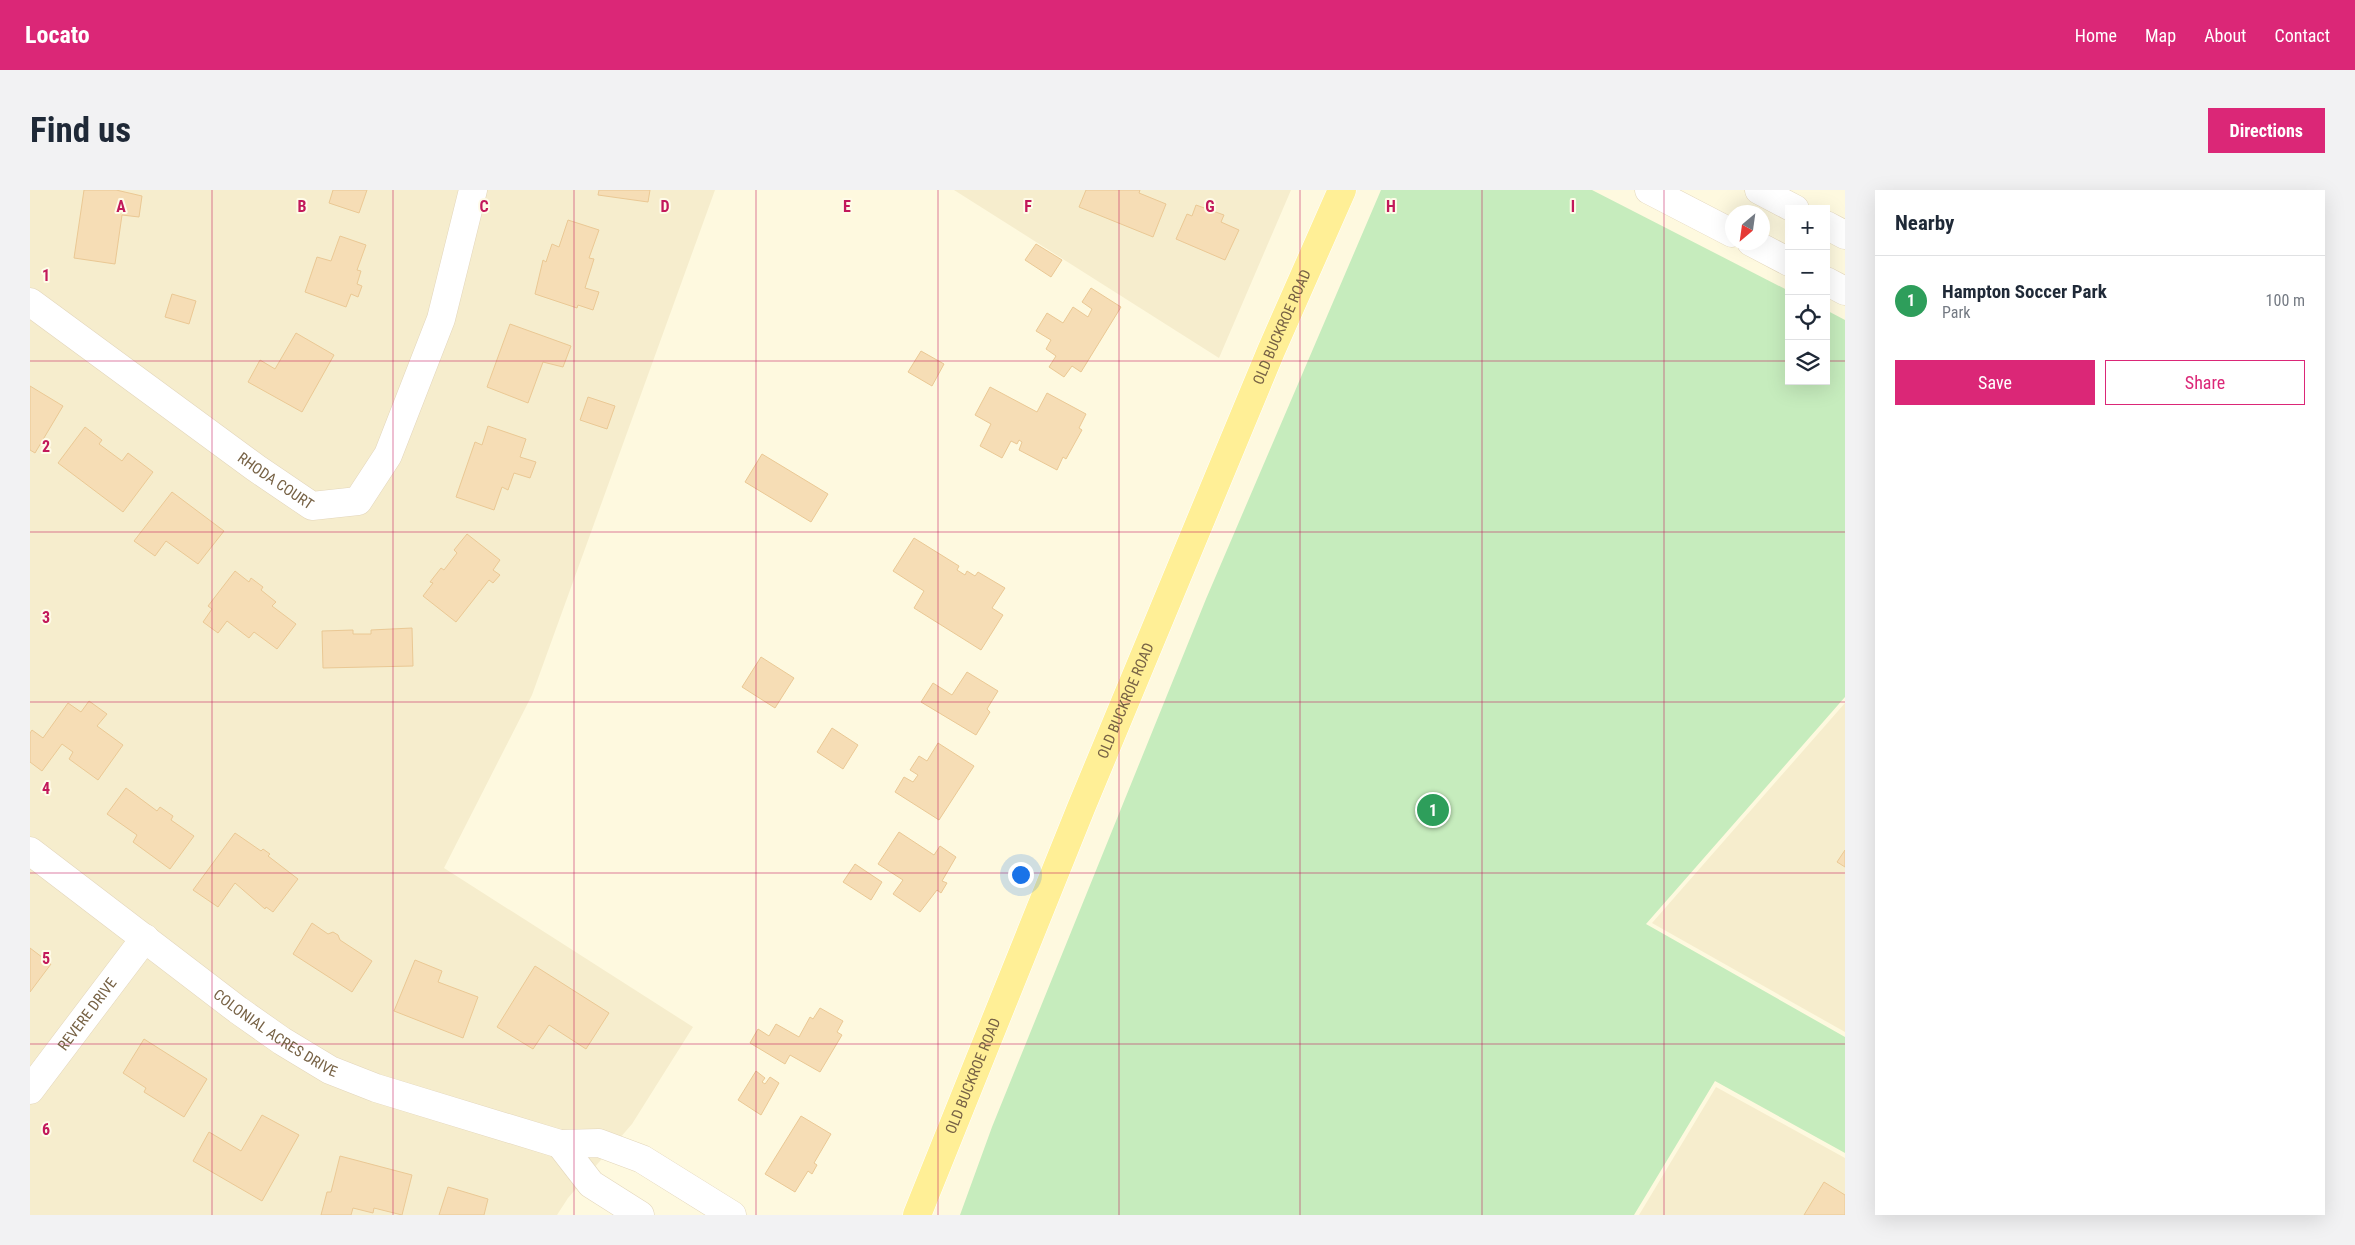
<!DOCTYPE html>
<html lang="en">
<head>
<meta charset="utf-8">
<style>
  :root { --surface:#fff; --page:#f2f2f3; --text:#1f2937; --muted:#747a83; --line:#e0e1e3; --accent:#db2777 }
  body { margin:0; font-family:"Roboto Condensed",sans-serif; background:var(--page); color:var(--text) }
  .controls { position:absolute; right:15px; top:15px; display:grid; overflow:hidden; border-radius:0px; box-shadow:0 5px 20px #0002 }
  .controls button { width:45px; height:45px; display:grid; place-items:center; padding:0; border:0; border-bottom:1px solid var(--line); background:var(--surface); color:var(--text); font:25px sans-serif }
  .compass { position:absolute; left:1695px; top:15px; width:45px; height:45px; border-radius:50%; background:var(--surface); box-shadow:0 5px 20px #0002; rotate:209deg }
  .you { position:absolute; left:990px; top:684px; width:18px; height:18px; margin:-12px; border:4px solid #fff; border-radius:50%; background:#1a73e8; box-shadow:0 0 0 8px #1a73e833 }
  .badge { display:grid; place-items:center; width:32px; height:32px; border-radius:50%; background:var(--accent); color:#fff; font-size:16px; font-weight:700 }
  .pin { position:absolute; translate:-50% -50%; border:2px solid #fff; box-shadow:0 1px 5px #0006 }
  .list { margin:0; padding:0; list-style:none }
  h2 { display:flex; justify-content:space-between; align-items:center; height:65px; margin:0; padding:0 20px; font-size:21px }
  h2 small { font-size:16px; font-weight:400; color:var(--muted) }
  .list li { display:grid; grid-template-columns:32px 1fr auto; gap:15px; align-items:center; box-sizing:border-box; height:90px; padding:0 20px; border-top:1px solid var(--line) }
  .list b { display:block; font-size:19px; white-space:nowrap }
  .list p { margin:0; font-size:16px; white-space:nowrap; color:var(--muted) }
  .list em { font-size:16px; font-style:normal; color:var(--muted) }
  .actions { display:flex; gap:10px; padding:15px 20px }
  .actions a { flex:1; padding:11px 0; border:1px solid var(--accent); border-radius:0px; text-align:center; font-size:18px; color:var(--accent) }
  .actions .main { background:var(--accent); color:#fff }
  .icon { flex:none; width:28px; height:28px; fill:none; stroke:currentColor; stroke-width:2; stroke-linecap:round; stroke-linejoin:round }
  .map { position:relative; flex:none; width:1815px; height:1025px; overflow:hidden; border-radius:0px }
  header { display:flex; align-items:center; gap:30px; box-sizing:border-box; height:70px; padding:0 25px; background:var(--accent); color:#fff }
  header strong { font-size:24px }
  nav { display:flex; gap:28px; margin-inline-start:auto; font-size:18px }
  .intro { display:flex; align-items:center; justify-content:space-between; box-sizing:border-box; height:120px; padding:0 30px }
  h1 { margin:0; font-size:35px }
  .button { padding:12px 22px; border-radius:0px; background:var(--accent); color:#fff; font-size:18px; font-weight:700 }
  main { display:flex; gap:30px; padding:0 30px }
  aside { flex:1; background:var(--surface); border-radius:0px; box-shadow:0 5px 20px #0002 }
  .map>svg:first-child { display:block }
  .residential { fill:#f6edcd }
  .green { fill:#c6ecbd }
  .building { fill:#f6ddb5; stroke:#eac894 }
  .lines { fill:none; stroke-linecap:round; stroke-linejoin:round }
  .minor-casing { stroke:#e3d6bb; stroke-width:29 }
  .major-casing { stroke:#fff; stroke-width:29 }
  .minor { stroke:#fff; stroke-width:28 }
  .major { stroke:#ffef96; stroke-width:28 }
  .grid { fill:none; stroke:#c2185b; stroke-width:1; stroke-opacity:0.55 }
  .labels { text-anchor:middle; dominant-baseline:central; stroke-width:4; stroke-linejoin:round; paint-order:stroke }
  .street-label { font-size:15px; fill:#776245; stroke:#fffbe8 }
  .grid-label { font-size:16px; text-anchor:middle; font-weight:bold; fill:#c2185b; stroke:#fffbe8; stroke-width:4; stroke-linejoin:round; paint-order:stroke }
</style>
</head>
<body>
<header>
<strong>Locato</strong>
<nav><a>Home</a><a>Map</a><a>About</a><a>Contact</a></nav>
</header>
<div class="intro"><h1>Find us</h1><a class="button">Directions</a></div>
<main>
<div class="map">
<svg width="1815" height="1025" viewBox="0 0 1815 1025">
  <rect width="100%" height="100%" fill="#fef9df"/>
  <path class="residential" d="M0 0H685L502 505 414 678 663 837 602 934 538 1008 527 1025H0Z
    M924 0H1261L1189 168Z
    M1815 513V842L1622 733Z
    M1686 897 1815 968V1025H1609Z"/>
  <path class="green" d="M1351 0H1562L1759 101V191H1796V120L1815 130V507L1616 734 1815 847V963L1685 891 1604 1025H930L962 937 1176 409Z"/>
  <path class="building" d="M54 0H86L112 6 109 27 92 25 85 74 44 68Z
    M303 0H337L329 23 299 13Z
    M569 0H620L618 12 568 5Z
    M1056 0H1110L1109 3 1136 14 1123 47 1049 17Z
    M1166 15 1194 25 1191 32 1209 40 1195 70 1146 49 1157 24 1162 26Z
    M538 30 569 40 559 68 564 69 555 98 569 102 563 120 548 115 547 118 505 104 513 70 516 72 522 54 529 57Z
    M310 46 336 55 327 80 331 81 327 94 332 96 328 107 321 104 316 117 275 102 287 67 301 71Z
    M1006 54 1032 70 1021 87 995 70Z
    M1061 98 1091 117 1051 182 1042 176 1034 187 1019 177 1026 166 1016 159 1021 150 1006 141 1017 123 1033 133 1043 117 1058 127 1062 119 1052 112Z
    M142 104 166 111 159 134 135 127Z
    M480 134 541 156 533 177 513 172 498 213 457 197Z
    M266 143 304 165 272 222 218 192 230 170 245 179Z
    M891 161 914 174 902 196 878 182Z
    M0 196 33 216 5 263 0 260Z
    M960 197 1007 222 1017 203 1056 224 1049 238 1052 240 1036 269 1033 267 1027 280 989 260 992 252 989 250 987 254 981 251 972 268 950 256 961 234 945 225Z
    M558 207 585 216 577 239 550 230Z
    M458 236 496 249 490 267 506 272 500 288 484 283 478 300 472 297 464 320 426 307 445 252 452 255Z
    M55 237 72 250 69 254 92 271 98 263 123 282 93 322 28 273Z
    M732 264 798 304 781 332 715 292Z
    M142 302 194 341 168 374 136 351 125 366 104 351Z
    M437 344 470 370 463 380 470 385 463 393 459 390 426 432 393 406 403 393 400 392 411 378 414 380 427 363 424 360Z
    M884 348 929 376 927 380 935 385 937 381 945 386 948 382 975 398 962 418 973 425 951 460 884 418 894 401 863 381Z
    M205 381 219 392 221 388 233 397 231 400 246 412 242 416 266 434 247 459 224 442 219 448 197 431 188 443 173 432 182 419 178 416Z
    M382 438 383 476 293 478 292 441 323 440V444H341V440Z
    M731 467 764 488 745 518 712 497Z
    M937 482 968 501 957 519 960 522 946 545 891 512 903 493 922 505Z
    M59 511 77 524 67 536 93 555 68 590 39 569 43 562 32 554 12 581 0 572V543L2 540 13 548 38 513 51 522Z
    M802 538 828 555 813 579 787 562Z
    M908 553 944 576 909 630 865 602 874 587 883 592 888 585 880 580 889 566 897 571Z
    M96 598 127 621 130 617 143 626 141 630 164 646 140 679 103 652 107 645 77 624Z
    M869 642 904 665 910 656 926 667 912 691 917 693 911 703 907 700 890 722 863 704 873 690 848 674Z
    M205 643 231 661 233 659 240 664 238 666 268 689 243 722 236 717 235 719 205 693 188 717 163 700Z
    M1815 660V677L1807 672Z
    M825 674 852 692 841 710 813 692Z
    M282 733 298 744 303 742 308 745 310 750 342 771 322 802 263 764Z
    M0 758 21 774 0 802Z
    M385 770 412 781 408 792 448 807 433 848 364 821Z
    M505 776 579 823 556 859 519 835 503 859 467 837Z
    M790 818 813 831 807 842 812 845 790 882 760 865 755 874 720 853 728 839 739 846 746 834 769 847 780 827 783 829Z
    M114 849 177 889 154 927 114 902 116 898 93 883Z
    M726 881 735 888 732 892 735 894 740 887 749 893 731 925 708 910Z
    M232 925 269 945 232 1011 163 971 179 942 211 961Z
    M771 926 801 944 784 973 787 975 782 984 778 981 765 1002 735 984Z
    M310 966 382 985 372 1025 344 1018 343 1023 323 1018 321 1025H291L297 1002H301Z
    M1794 992 1815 1005V1025H1774Z
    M418 997 458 1009 454 1025H409Z"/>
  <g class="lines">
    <g class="minor-casing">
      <g id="minor">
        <path d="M1619 0 1702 43"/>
        <path d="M1729 0 1765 19"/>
        <path d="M1796 35 1815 45"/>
        <path d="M1721 52 1759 72"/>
        <path d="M1796 91 1815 101"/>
        <path id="s1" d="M0 112 226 278 282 316 328 311 358 265 411 129 443 0"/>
        <path id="s2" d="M0 661 208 820 252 851 300 880 346 898 530 954 569 953 612 969 702 1025"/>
        <path id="s3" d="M0 900 115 748"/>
        <path d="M530 954 561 994 610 1025"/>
      </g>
    </g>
    <g class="major-casing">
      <g id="major">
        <path id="s4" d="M887 1025 1051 618 1241 161 1312 0"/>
      </g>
    </g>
    <use href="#minor" class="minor"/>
    <use href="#major" class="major"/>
  </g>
  <path class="grid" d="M182 0V1025M363 0V1025M544 0V1025M726 0V1025M908 0V1025M1089 0V1025M1270 0V1025M1452 0V1025M1634 0V1025M0 171H1759M1796 171H1815M0 342H1815M0 512H1815M0 683H1815M0 854H1815"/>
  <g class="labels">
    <g class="street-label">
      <text stroke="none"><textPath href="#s4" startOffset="960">OLD BUCKROE ROAD</textPath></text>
      <text stroke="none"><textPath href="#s1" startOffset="304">RHODA COURT</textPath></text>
      <text stroke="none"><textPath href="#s4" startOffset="555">OLD BUCKROE ROAD</textPath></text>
      <text stroke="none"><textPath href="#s3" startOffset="95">REVERE DRIVE</textPath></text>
      <text stroke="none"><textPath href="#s2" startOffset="306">COLONIAL ACRES DRIVE</textPath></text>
      <text stroke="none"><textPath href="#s4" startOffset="150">OLD BUCKROE ROAD</textPath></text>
    </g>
  </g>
  <g class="grid-label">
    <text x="91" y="22">A</text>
    <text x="272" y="22">B</text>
    <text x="454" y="22">C</text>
    <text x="635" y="22">D</text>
    <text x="817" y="22">E</text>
    <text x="998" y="22">F</text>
    <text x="1180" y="22">G</text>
    <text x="1361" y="22">H</text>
    <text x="1543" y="22">I</text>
    <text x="16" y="91">1</text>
    <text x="16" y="262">2</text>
    <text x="16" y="433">3</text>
    <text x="16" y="604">4</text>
    <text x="16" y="774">5</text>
    <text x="16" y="945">6</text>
  </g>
</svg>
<div class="controls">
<button>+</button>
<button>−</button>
<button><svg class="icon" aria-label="locate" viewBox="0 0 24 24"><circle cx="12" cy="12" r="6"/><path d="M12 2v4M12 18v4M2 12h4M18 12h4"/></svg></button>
<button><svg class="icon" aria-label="layers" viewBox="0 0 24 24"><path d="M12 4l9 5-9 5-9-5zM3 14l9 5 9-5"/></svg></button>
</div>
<svg class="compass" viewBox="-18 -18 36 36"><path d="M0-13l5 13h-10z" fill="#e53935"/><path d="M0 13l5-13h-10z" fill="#747a83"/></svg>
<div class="you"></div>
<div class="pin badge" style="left:1403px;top:620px;background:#2e9e5b">1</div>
</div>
<aside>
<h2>Nearby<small></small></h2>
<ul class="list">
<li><span class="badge" style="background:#2e9e5b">1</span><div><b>Hampton Soccer Park</b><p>Park</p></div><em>100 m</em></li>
</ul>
<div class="actions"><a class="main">Save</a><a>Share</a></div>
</aside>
</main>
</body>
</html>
